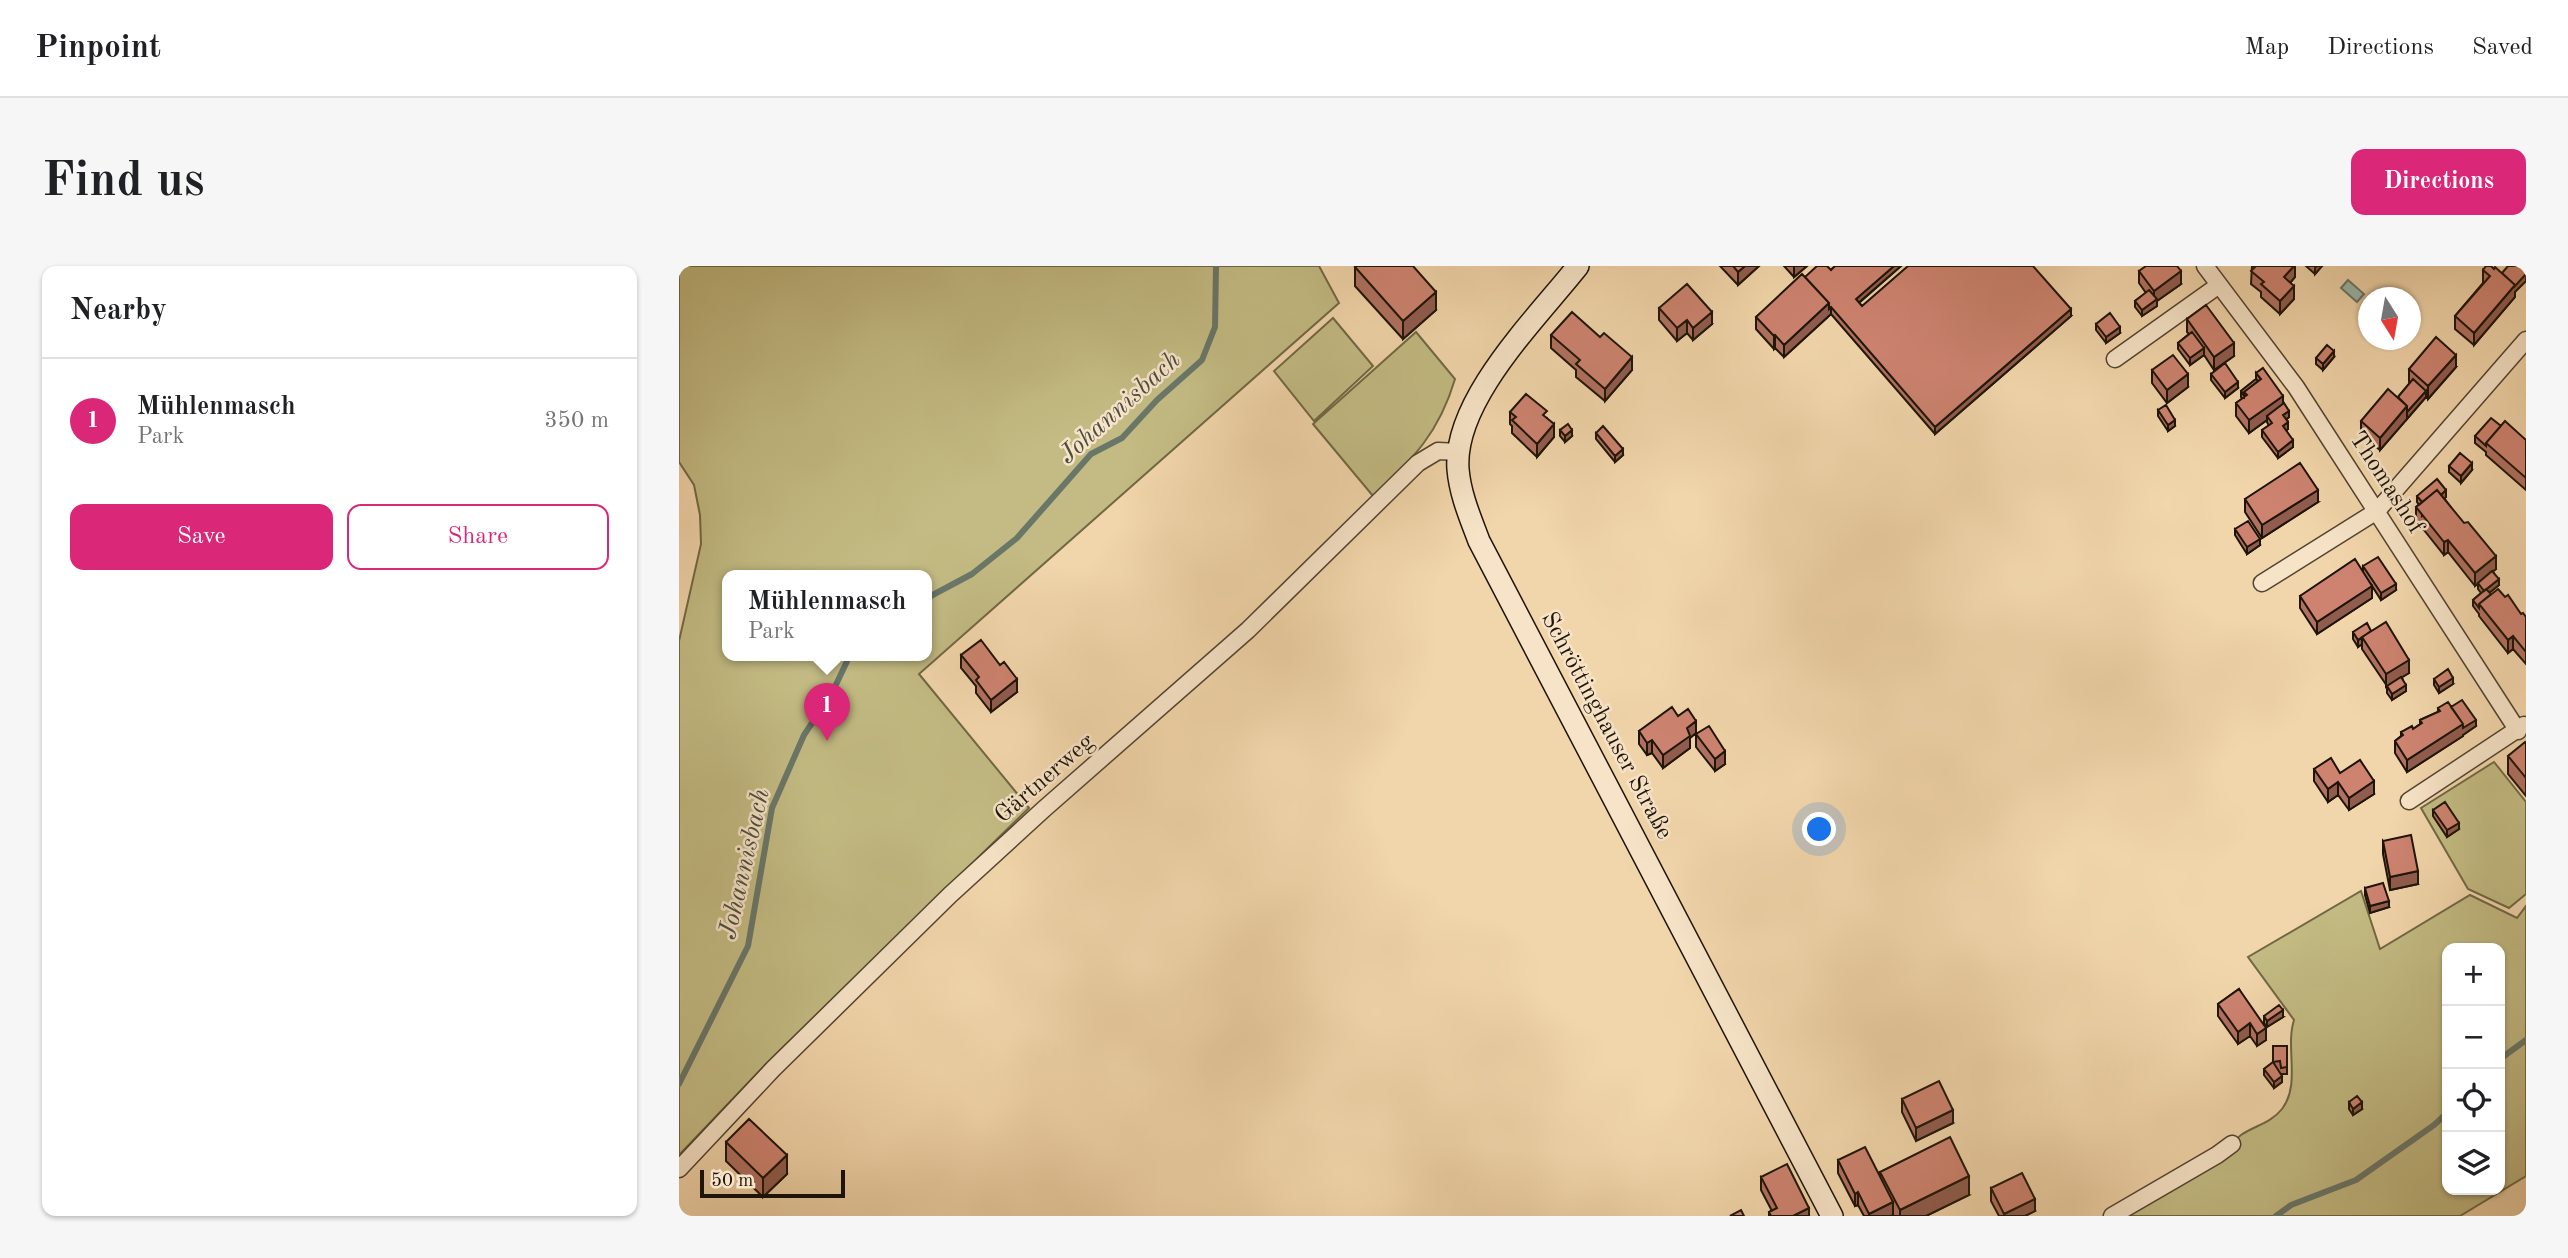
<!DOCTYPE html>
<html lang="en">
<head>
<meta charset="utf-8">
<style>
  :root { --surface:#fff; --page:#f6f6f6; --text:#202124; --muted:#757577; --line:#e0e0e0; --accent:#db2777 }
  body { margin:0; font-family:"Old Standard TT",serif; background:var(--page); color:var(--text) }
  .controls { position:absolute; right:21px; bottom:21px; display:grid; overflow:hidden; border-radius:14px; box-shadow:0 2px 5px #0004 }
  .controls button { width:63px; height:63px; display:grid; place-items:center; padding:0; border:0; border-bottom:2px solid var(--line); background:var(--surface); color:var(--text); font:35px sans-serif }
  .compass { position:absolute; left:1679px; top:21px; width:63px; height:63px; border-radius:50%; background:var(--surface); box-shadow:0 2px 5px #0004; rotate:169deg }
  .scale { position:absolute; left:21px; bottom:18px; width:145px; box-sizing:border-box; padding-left:7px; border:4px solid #1e1407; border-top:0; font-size:19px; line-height:24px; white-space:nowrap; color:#1e1407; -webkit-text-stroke:5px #f7e4c8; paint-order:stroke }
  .you { position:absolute; left:1141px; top:564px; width:24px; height:24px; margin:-18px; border:5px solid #fff; border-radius:50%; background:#1a73e8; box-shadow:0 0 0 10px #1a73e833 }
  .badge { display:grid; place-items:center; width:46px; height:46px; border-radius:50%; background:var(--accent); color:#fff; font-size:23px; font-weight:700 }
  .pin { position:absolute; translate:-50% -58px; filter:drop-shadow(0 2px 4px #0008) }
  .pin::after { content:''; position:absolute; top:37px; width:24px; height:21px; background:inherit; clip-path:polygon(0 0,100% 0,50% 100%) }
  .popup { position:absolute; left:43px; top:304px; width:210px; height:91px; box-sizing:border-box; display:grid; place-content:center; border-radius:14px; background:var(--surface); filter:drop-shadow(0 2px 5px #0005); font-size:23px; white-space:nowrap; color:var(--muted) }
  .popup b { font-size:26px; color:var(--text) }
  .popup::after { content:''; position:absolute; left:50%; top:100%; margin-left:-14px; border:14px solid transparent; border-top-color:var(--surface) }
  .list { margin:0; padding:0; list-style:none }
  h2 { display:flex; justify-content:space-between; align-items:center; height:91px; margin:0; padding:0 28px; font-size:30px }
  h2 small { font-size:23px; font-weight:400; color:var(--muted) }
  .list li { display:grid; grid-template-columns:46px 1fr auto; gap:21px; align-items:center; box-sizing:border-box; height:126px; padding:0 28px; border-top:2px solid var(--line) }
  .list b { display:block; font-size:26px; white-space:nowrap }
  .list p { margin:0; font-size:23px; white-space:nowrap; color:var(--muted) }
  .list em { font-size:23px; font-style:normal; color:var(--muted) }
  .actions { display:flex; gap:14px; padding:21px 28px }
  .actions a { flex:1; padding:16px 0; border:2px solid var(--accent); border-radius:14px; text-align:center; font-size:24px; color:var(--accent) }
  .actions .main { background:var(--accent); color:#fff }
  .icon { flex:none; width:38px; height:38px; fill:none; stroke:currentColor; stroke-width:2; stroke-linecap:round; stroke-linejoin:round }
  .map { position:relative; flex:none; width:1847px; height:950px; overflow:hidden; border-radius:14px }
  header { display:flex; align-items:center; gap:42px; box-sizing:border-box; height:98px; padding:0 35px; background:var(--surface); border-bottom:2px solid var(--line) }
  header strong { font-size:33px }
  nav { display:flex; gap:38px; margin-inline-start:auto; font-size:24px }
  .intro { display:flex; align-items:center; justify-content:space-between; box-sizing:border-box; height:168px; padding:0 42px }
  h1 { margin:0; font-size:49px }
  .button { padding:18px 32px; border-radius:14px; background:var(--accent); color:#fff; font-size:24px; font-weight:700 }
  main { display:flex; gap:42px; padding:0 42px }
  aside { flex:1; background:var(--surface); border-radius:14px; box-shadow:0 2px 5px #0004 }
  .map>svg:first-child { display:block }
  .green { fill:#c3bb83; stroke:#706845; stroke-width:2; fill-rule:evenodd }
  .water { fill:#9bb9ab; stroke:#697769; stroke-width:2 }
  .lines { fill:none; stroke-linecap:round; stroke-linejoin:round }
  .stream { stroke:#697769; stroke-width:6 }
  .street-casing { stroke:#534430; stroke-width:19 }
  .secondary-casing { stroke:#1e1407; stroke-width:24 }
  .street { stroke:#f7e4c8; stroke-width:16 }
  .secondary { stroke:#f7e4c8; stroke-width:21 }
  .wall { fill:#b07160; stroke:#1e1407; stroke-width:2 }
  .shaded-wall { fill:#905c4e; stroke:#1e1407; stroke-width:2 }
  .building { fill:#cd8370; stroke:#1e1407; stroke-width:2 }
  .labels { text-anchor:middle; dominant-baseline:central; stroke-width:5; stroke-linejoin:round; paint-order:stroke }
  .street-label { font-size:24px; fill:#1e1407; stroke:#f7e4c8 }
  .water-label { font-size:26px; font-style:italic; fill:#4a4e40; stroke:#f7e4c8 }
</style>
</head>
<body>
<header>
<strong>Pinpoint</strong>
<nav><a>Map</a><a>Directions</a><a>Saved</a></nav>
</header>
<div class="intro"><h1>Find us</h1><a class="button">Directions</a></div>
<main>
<aside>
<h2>Nearby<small></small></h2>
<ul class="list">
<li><span class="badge">1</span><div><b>Mühlenmasch</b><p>Park</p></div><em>350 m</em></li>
</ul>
<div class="actions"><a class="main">Save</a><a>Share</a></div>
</aside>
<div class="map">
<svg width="1847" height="950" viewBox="0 0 1847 950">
  <rect width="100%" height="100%" fill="#f2d6ab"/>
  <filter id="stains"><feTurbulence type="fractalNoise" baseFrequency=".00286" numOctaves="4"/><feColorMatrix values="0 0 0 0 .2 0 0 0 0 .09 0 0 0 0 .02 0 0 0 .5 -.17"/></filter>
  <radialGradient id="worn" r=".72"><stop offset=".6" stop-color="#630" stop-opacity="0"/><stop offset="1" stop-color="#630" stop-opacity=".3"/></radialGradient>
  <path class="green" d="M0 0H640L660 37 240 408 350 542 89 796 0 889V375L22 278 21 249 15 219 0 196ZM48 309H248V389H48Z
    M654 52 694 100 635 155 595 105Z
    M737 66 776 113C760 167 735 192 694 230L634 158Z
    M1815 496 1847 536V628L1830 642 1789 623 1742 542Z
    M1682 625 1701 683 1791 629 1838 652 1847 640V910L1781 950H1441L1550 887C1553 881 1556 873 1562 869 1575 860 1592 857 1603 843 1622 818 1606 782 1615 754L1569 691ZM1768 682H1821V924H1768Z"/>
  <path class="water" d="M1669 14 1685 28 1678 36 1662 22Z"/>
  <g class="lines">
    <path class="stream" d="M248 332 293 308 338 272 412 188 443 172 478 134 523 94 536 61 537 0
      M1821 793 1847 774
      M0 818 69 680 93 542 125 469 153 427 171 389
      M1597 950 1612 939 1677 914 1755 859 1768 847"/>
    <g class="street-casing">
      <path id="street" d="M1526 0 1617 121 1839 465
        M1436 93 1540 19
        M1583 317 1698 245 1847 74
        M1730 535 1845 459
        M0 903 94 803 271 629 365 543 569 364 739 197 759 185 780 186
        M1433 950 1538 889 1553 878"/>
    </g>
    <g class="secondary-casing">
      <path id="secondary" d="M899 0C858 52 774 134 779 203 781 228 791 251 800 275L1153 950"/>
    </g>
    <use href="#street" class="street"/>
    <use href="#secondary" class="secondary"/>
  </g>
  <path class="wall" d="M1041 0H1080L1059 19Z
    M1105 0H1128L1115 11Z
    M1156 0H1222L1180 37 1183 40 1392 50 1256 168 1152 48 1105 91 1096 82 1095 83 1077 63V51L1126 11 1152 4Z
    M1573 0H1616V11L1611 17 1615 33 1601 48 1582 31V26L1572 18Z
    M1627 0H1643L1636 8Z
    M676 1 757 44 724 73 676 20Z
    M1804 4 1836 26V31L1795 79 1776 63V50L1804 17Z
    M1460 5 1502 18 1478 35V40L1463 50 1456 41V35L1467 27 1460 17Z
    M980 42 1033 58 1014 74 1008 67 998 75 980 54Z
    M1508 53 1555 90 1535 104 1525 89 1511 99 1499 83V77L1510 68 1508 66Z
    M1417 58 1441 67 1427 77 1417 64Z
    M872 69 921 71 953 104 926 135 897 111V104L872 82Z
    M1655 91 1644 104 1637 98V92Z
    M1777 101 1749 133 1747 131 1701 184 1682 168V155L1719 131 1731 117 1730 116V103Z
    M1473 104 1509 121 1488 137 1473 117Z
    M1577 107 1604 138 1610 151 1607 154 1609 163 1607 164 1614 181 1599 192 1583 171V164L1590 160 1588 156V154L1570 167 1557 150V137L1563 133 1562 131V125L1577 113Z
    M1532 108 1559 122 1546 132 1532 114Z
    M1479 144 1496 160 1489 165 1479 150Z
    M831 146 868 152 875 171 858 191 833 167V160L831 158Z
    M1822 160 1847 174V224L1807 189V186L1796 177V170Z
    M881 164 893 170 886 176 881 170Z
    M917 167 944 189 936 196 917 173Z
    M1770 200 1793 204 1782 217 1770 206Z
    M1738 230 1767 231 1765 232 1817 303 1814 305 1820 319 1810 327 1812 328 1826 331 1842 348 1847 351V398L1834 383 1829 387 1800 350V348L1794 340V334L1802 327 1799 323V318L1796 320 1769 286 1765 289 1737 254V241L1740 239 1738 236Z
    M1566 233 1639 236 1583 272 1566 246Z
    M1556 263 1581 279 1568 288 1556 269Z
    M1684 300 1717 324 1702 334 1693 320V332L1638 368 1621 342V330L1684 305Z
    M1692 365 1730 407 1723 411 1727 425 1713 434 1708 427V420L1683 383V378L1679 381 1674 373V366Z
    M282 389 338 426 312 446 297 427V420L282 402Z
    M1755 413 1774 418 1760 427 1755 419Z
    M1772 441 1797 460 1784 469V470L1728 506 1716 487V475L1722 470V466L1734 463 1741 458V454L1759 446V442Z
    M999 450 1017 467 1011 472V482L984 502 973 487 968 489 960 478V465Z
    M1017 468 1046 498 1036 505 1017 481Z
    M1847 478V530L1829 508V490Z
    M1635 503 1661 507 1695 528 1670 544 1659 529 1649 536 1635 515Z
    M1754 544 1780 563 1768 571 1754 550Z
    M1704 575 1739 618 1711 624 1704 588Z
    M1686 622 1710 641 1691 647 1686 629Z
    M1560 723 1587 774 1578 780 1571 770 1559 778 1539 750V738Z
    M1585 750 1604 751 1588 761 1585 757Z
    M1594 780H1608V808H1602L1603 816 1595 822 1585 809V803L1594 797Z
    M1223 833 1274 857 1237 875 1223 846Z
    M1670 836 1683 843 1674 849 1670 843Z
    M47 876 108 908 84 931 47 895Z
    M1159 894 1201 911V906L1290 929 1247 950H1214V949L1212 950H1185L1179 939 1176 940 1159 907Z
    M1082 911 1130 950H1090V946L1093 945 1082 924Z
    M1312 922 1356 945 1346 950H1320L1312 935Z"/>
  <path class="shaded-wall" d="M1066 0H1080L1059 19V6Z
    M1115 0H1128L1115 11Z
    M1215 0H1222L1177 39V33Z
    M1615 0H1616V11L1605 24V11Z
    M1638 0H1643L1636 8V2Z
    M1502 5V18L1478 35V40L1463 50V44L1475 35V25Z
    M1847 8V15L1836 26V31L1795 79V67L1836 19Z
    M1615 20V33L1601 48V35Z
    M757 26V44L724 73V55Z
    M1150 37 1152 41V48L1105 91V79Z
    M1392 43V50L1256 168V161Z
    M1033 46V58L1014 74V62Z
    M1008 54V67L998 75V62Z
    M1441 61V67L1427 77V71Z
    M1096 69V82L1095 83V70Z
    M1555 77V90L1535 104V91Z
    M1525 82V89L1511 99V92Z
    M1655 85V91L1644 104V98Z
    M1777 89V101L1749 133V120Z
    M953 91V104L926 135V123Z
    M1509 108V121L1488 137V124Z
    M1559 116V122L1546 132V126Z
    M1747 125V131L1728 153V146Z
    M1604 130V142L1588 150V154L1570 167V154Z
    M1728 140V153L1701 184V172Z
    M1610 145V151L1604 156V149Z
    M1496 154V160L1489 165V159Z
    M1609 156V163L1604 167V160Z
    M875 158V171L858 191V178Z
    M893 164V170L886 176V170Z
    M1614 174V181L1599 192V186Z
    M944 183V189L936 196V190Z
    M1793 197V204L1782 217V210Z
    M1639 224V236L1583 272V259Z
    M1767 224V231L1743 250V243Z
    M1581 273V279L1568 288V281Z
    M1769 274V286L1765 289V276Z
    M1817 290V303L1796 320V307Z
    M1820 313V319L1805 331V325Z
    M1717 318V324L1702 334V327Z
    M1693 320V332L1638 368V356Z
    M1834 370V383L1829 387V374Z
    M1683 372V378L1679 381V374Z
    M1730 394V407L1707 421V408Z
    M1774 412V418L1760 427V421Z
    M338 413V426L312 446V434Z
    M1727 419V425L1713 434V428Z
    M1797 454V460L1784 469V470L1728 506V494L1784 458Z
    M1017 455V467L1011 472V482L984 502V489L1008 462Z
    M973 474V487L968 489V477Z
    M1046 485V498L1036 505V493Z
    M1695 515V528L1670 544V532Z
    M1659 516V529L1649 536V523Z
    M1780 557V563L1768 571V564Z
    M1739 605V618L1711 624V611Z
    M1710 635V641L1691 647V640Z
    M1604 744V751L1588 761V755Z
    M1571 757V770L1559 778V766Z
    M1587 762V774L1578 780V768Z
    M1603 810V816L1595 822V816Z
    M1683 836V843L1674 849V843Z
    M1274 844V857L1237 875V862Z
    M108 889V908L84 931V912Z
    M1290 910V929L1247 950H1221V944Z
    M1179 926V939L1176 940V928Z
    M1356 933V945L1346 950H1325V948Z
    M1214 936V949L1212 950H1190V948Z
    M1130 942V950H1114Z"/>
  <path class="building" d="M678 0H734L757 26 724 55 676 1Z
    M1054 0H1066L1059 6Z
    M1138 0H1148L1152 4 1156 0H1215L1177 33 1183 40 1229 0H1354L1392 43 1256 161 1152 41 1150 43V37L1126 11Z
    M1467 0H1498L1502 5 1475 25 1460 5Z
    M1577 0H1615L1605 11 1615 20 1601 35 1582 18 1585 16 1572 5Z
    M1807 0H1812L1815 3 1816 1 1836 19 1795 67 1776 50 1811 10 1804 4Z
    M1829 0H1847V8L1836 20V19L1823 7Z
    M1123 8 1150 37 1105 79 1096 69 1095 70 1077 51Z
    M1008 18 1033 46 1014 62 1008 54 998 62 980 42Z
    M1470 24 1478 33 1463 44 1456 35Z
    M1527 39 1555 77 1535 91 1508 53Z
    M893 46 921 71 925 67 953 91 926 123 897 98 901 94 872 69Z
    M1431 47 1441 61 1427 71 1417 58Z
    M1513 66 1525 82 1511 92 1499 77Z
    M1757 71 1777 89 1749 120 1730 103Z
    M1648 79 1655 85 1644 98 1637 92Z
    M1494 89 1509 108 1488 124 1473 104Z
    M1546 97 1559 116 1546 126 1532 108Z
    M1584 102 1604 130 1570 154 1557 137 1568 129 1565 126 1582 113 1577 107Z
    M1577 113 1579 115 1565 126V130L1562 125Z
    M1734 113 1747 125 1728 146V140L1719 131Z
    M1709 123 1728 140 1701 172 1682 155Z
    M847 128 868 145 864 149 875 158 858 178 833 154 837 151 831 146Z
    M1605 137 1610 145 1604 149 1609 156 1604 160 1614 174 1599 186 1583 164 1593 157 1588 150Z
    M1487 139 1496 154 1489 159 1479 144Z
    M1812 152 1822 160 1807 177V180L1796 170Z
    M1826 155 1847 174V212L1807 177Z
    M889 158 893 164 886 170 881 164Z
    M924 160 944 183 936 190 917 167Z
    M1781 187 1793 197 1782 210 1770 200Z
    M1621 197 1639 224 1583 259 1566 233Z
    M1758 213 1767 224 1762 229 1758 224 1740 239 1743 236 1738 230Z
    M1758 224 1785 257 1789 256 1817 290 1796 307 1769 274 1765 276 1737 241Z
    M1569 255 1581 273 1568 281 1556 263Z
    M1699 291 1717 318 1702 327 1684 300Z
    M1676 293 1693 320 1638 356 1621 330Z
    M1813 305 1820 313 1805 325 1799 317Z
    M1807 323 1812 328 1800 338V342L1794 334Z
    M1819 323 1826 331 1829 329 1842 348 1844 347 1847 351V386L1834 370 1829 374 1800 338Z
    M1707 356 1730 394 1707 408 1683 371Z
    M1688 357 1692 365 1679 374 1674 366Z
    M302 374 321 399 325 396 338 413 312 434 297 414 300 411 282 389Z
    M1769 403 1774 412 1760 421 1755 413Z
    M1722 411 1727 419 1713 428 1708 420Z
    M1783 434 1797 454 1784 462V458L1772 441Z
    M1769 436 1784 458 1728 494 1716 475 1724 469 1722 466 1733 460 1734 463 1743 457 1741 454 1761 445 1759 442Z
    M993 441 999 450 1009 443 1017 455 1008 462 1011 470 984 489 973 474 968 477 960 465Z
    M1030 460 1046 485 1036 493 1017 468Z
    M1846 476 1847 478V512L1829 490Z
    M1652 492 1661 507 1681 494 1695 515 1670 532 1659 516 1649 523 1635 503Z
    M1766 536 1780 557 1768 564 1754 544Z
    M1732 569 1739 605 1711 611 1704 575Z
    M1704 617 1710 635 1691 640 1686 622Z
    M1560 723 1587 762 1578 768 1571 757 1559 766 1539 738Z
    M1600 739 1604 744 1588 755 1585 750Z
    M1594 780H1608V801L1602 802 1601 795 1594 796Z
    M1594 796 1603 810 1595 816 1585 803Z
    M1260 815 1274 844 1237 862 1223 833Z
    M1678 830 1683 836 1674 843 1670 836Z
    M70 853 108 889 84 912 47 876Z
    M1271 871 1290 910 1221 944 1201 906Z
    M1186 881 1214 936 1190 948 1179 926 1176 928 1159 894Z
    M1108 898 1130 942 1114 950H1092L1090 946 1098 942 1082 911Z
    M1343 907 1356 933 1325 948 1312 922Z
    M1062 944 1065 950H1051Z"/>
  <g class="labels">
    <g class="street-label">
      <text transform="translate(1707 217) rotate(57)">Thomashof</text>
      <text transform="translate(927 460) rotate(62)">Schröttinghauser Straße</text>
      <text transform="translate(366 513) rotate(-41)">Gärtnerweg</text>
    </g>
    <g class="water-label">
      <text transform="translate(441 142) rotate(-42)">Johannisbach</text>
      <text transform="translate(66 598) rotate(-77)">Johannisbach</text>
    </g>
  </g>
  <rect width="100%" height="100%" filter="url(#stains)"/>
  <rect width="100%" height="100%" fill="url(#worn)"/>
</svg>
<div class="controls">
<button>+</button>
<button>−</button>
<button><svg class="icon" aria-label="locate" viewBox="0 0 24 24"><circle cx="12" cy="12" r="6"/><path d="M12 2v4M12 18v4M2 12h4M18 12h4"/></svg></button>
<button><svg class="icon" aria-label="layers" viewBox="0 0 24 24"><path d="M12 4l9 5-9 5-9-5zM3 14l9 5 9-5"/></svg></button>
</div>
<svg class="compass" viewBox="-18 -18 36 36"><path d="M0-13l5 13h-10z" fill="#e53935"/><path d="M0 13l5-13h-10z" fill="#757577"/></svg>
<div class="scale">50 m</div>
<div class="you"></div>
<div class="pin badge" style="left:148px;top:475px">1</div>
<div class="popup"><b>Mühlenmasch</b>Park</div>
</div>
</main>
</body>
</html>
